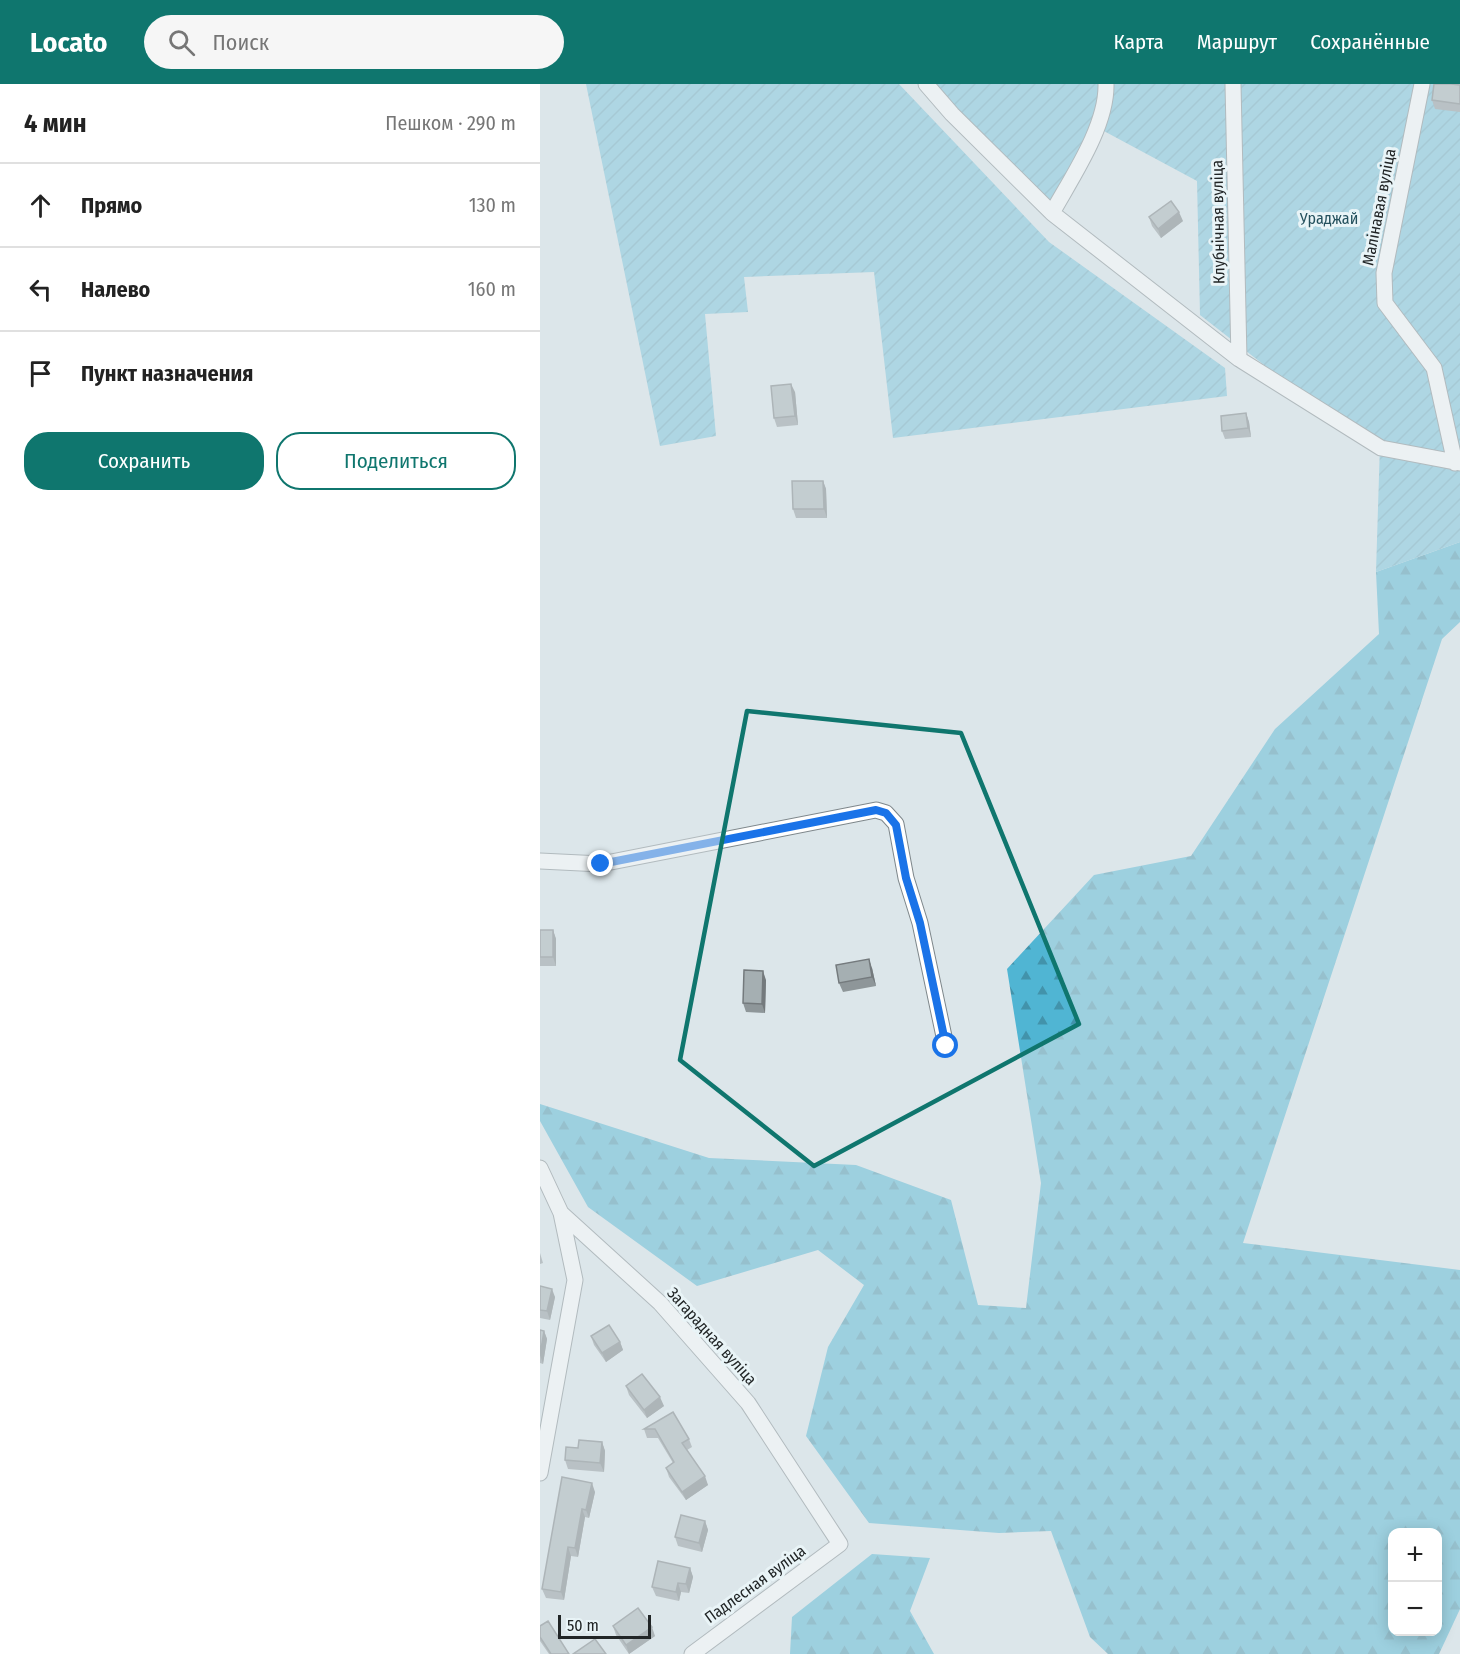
<!DOCTYPE html>
<html lang="ru">
<head>
<meta charset="utf-8">
<style>
  :root { --surface:#fff; --page:#f6f6f6; --text:#222; --muted:#767676; --line:#e0e0e0; --accent:#0f766e }
  body { margin:0; font-family:"Fira Sans Condensed",sans-serif; background:var(--page); color:var(--text) }
  .controls { position:absolute; right:18px; bottom:18px; display:grid; overflow:hidden; border-radius:12px; box-shadow:0 3px 15px #0003 }
  .controls button { width:54px; height:54px; display:grid; place-items:center; padding:0; border:0; border-bottom:2px solid var(--line); background:var(--surface); color:var(--text); font:30px sans-serif }
  .scale { position:absolute; left:18px; bottom:15px; width:93px; box-sizing:border-box; padding-left:6px; border:3px solid #212526; border-top:0; font-size:16px; line-height:21px; white-space:nowrap; color:#212526; -webkit-text-stroke:4px #e9f4f7; paint-order:stroke }
  .stop { position:absolute; width:18px; height:18px; margin:-14px; border:4px solid #1a73e8; border-radius:50%; background:#fff }
  .stop.end { background:#1a73e8; border-color:#fff; box-shadow:0 2px 6px #0008 }
  .list { margin:0; padding:0; list-style:none }
  h2 { display:flex; justify-content:space-between; align-items:center; height:78px; margin:0; padding:0 24px; font-size:26px }
  h2 small { font-size:20px; font-weight:400; color:var(--muted) }
  .list li { display:grid; grid-template-columns:39px 1fr auto; gap:18px; align-items:center; box-sizing:border-box; height:84px; padding:0 24px; border-top:2px solid var(--line) }
  .list b { display:block; font-size:22px; white-space:nowrap }
  .list em { font-size:20px; font-style:normal; color:var(--muted) }
  .actions { display:flex; gap:12px; padding:18px 24px }
  .actions a { flex:1; padding:14px 0; border:2px solid var(--accent); border-radius:24px; text-align:center; font-size:21px; color:var(--accent) }
  .actions .main { background:var(--accent); color:#fff }
  .icon { flex:none; width:33px; height:33px; fill:none; stroke:currentColor; stroke-width:2; stroke-linecap:round; stroke-linejoin:round }
  .map { position:relative; flex:none; width:920px; height:1570px; overflow:hidden }
  header { display:flex; align-items:center; gap:36px; box-sizing:border-box; height:84px; padding:0 30px; background:var(--accent); color:#fff }
  header strong { font-size:28px }
  nav { display:flex; gap:33px; margin-inline-start:auto; font-size:21px }
  .search { width:420px; height:54px; background:var(--page); display:flex; align-items:center; gap:15px; box-sizing:border-box; padding:0 21px; border-radius:33px; color:var(--muted); font-size:22px }
  main { display:flex }
  aside { flex:1; background:var(--surface) }
  .map>svg:first-child { display:block }
  .forest { fill:url(#forest-firs); fill-rule:evenodd }
  .garden { fill:url(#garden-furrows) }
  .lines { fill:none; stroke-linecap:round; stroke-linejoin:round }
  .minor-casing { stroke:#7e878b; stroke-width:17 }
  .minor { stroke:#fff; stroke-width:15 }
  .wall { fill:#8e9699 }
  .shaded-wall { fill:#747a7d }
  .building { fill:#a5afb2; stroke:#747a7d; stroke-width:1.5 }
  .route { stroke:#1a73e8; stroke-width:8 }
  .marked { fill:none; stroke:#0f766e; stroke-width:4.5; stroke-linejoin:round }
  .labels { text-anchor:middle; dominant-baseline:central; stroke-width:6; stroke-linejoin:round; paint-order:stroke }
  .street-label { font-size:16px; fill:#212526; stroke:#e9f4f7 }
  .park-label { font-size:16px; fill:#25515e; stroke:#e9f4f7 }
</style>
</head>
<body>
<header>
<strong>Locato</strong>
<div class="search"><svg class="icon" aria-label="search" viewBox="0 0 24 24"><circle cx="10" cy="10" r="6"/><path d="M15 15l6 6"/></svg>Поиск</div>
<nav><a>Карта</a><a>Маршрут</a><a>Сохранённые</a></nav>
</header>
<main>
<aside>
<h2>4 мин<small>Пешком · 290 m</small></h2>
<ul class="list">
<li><svg class="icon" aria-label="ahead" viewBox="0 0 24 24"><path d="M12 20V5M6 11l6-6 6 6"/></svg><div><b>Прямо</b></div><em>130 m</em></li>
<li><svg class="icon" aria-label="left" viewBox="0 0 24 24"><path d="M17 20v-9H6M10 6l-5 5 5 5"/></svg><div><b>Налево</b></div><em>160 m</em></li>
<li><svg class="icon" aria-label="arrive" viewBox="0 0 24 24"><path d="M6 21V4h12l-3 4 3 4H6"/></svg><div><b>Пункт назначения</b></div></li>
</ul>
<div class="actions"><a class="main">Сохранить</a><a>Поделиться</a></div>
</aside>
<div class="map">
<svg width="920" height="1570" viewBox="0 0 920 1570">
  <defs>
    <pattern id="forest-firs" width="22" height="20" patternUnits="userSpaceOnUse" patternTransform="scale(1.5)"><rect width="22" height="20" fill="#50b5d3"/><path d="M5 1l3.5 6h-7zM16 11l3.5 6h-7z" fill="#4293ab"/></pattern>
    <pattern id="garden-furrows" width="10" height="10" patternUnits="userSpaceOnUse" patternTransform="scale(1.5)"><rect width="10" height="10" fill="#75c3db"/><path d="M-1 1l2-2M0 10L10 0M9 11l2-2" fill="none" stroke="#65a7bc"/></pattern>
  </defs>
  <rect width="100%" height="100%" fill="#dce6ea"/>
  <path class="forest" d="M920 458V538L902 555 703 1159 920 1186V1525L899 1570H568L550 1553 511 1447 459 1449 329 1439 266 1352 288 1263 324 1201 278 1166 157 1202 48 1123 0 1037V1020L169 1074 316 1081 411 1116 438 1221 486 1224 501 1099 467 885 554 791 651 772 735 645 839 550 836 488ZM898 1448V1548H852V1448Z
    M332 1470 390 1474 370 1527 394 1570H250L252 1533Z"/>
  <path class="garden" d="M46 0H359L509 158 685 284 687 312 353 354 334 188 204 193 208 228 165 230 176 352 120 362Z
    M396 0H920V458L836 488 840 360 812 350 660 231 657 97 562 46 519 127 416 25Z"/>
  <g class="lines">
    <g class="minor-casing">
      <path id="minor" d="M386 0 412 30 512 129 699 275 841 364 920 379
        M693 0 699 275
        M882 0 844 189 845 219 894 284 915 379
        M512 129C532 93 567 42 566 0
        M0 777 61 780 336 726 346 729 356 740 366 794 380 839 406 962
        M0 1084 21 1129 120 1219 208 1319 300 1460 152 1570
        M0 1389 35 1196 21 1129"/>
    </g>
    <use href="#minor" class="minor"/>
  </g>
  <path class="wall" d="M920 1V28L895 25 892 16Z
    M609 133 643 137 621 154 612 142Z
    M255 308 258 341 237 343 234 334Z
    M706 329 709 338 711 353 685 355 682 347Z
    M283 397 286 405 287 434H256L253 425Z
    M0 846H13L16 855V882H0Z
    M332 884 336 902 303 908 299 899Z
    M226 896 225 929 206 928 203 919Z
    M0 1169 3 1179 0 1180Z
    M0 1202 15 1213 10 1236 0 1234Z
    M0 1246 4 1247 7 1255 3 1280 0 1279Z
    M51 1252 80 1258 83 1266 66 1278 54 1261Z
    M86 1302 124 1322 107 1334 89 1311Z
    M133 1328 149 1355 152 1363 147 1366 168 1401 146 1416 129 1393 126 1384 133 1379 118 1354H107L104 1345Z
    M62 1358 65 1367 64 1388 28 1385 25 1376 38 1364Z
    M22 1393 55 1408 49 1434 45 1433 38 1473 31 1472 24 1516 6 1514 2 1505Z
    M165 1437 168 1446 162 1468 138 1462 135 1453Z
    M150 1484 153 1493 149 1509 141 1508 139 1517 116 1512 112 1503Z
    M0 1542 29 1570H9L0 1557Z
    M73 1542 115 1552 89 1570 76 1551Z"/>
  <path class="shaded-wall" d="M639 128 643 137 621 154 618 145Z
    M251 300 255 308 258 341 255 332Z
    M706 329 709 338 711 353 708 344Z
    M283 397 286 405 287 434 284 425Z
    M13 846 16 855V882L13 873Z
    M329 875 332 884 336 902 332 893Z
    M223 887 226 896 225 929 222 920Z
    M12 1205 15 1213 10 1236 7 1227Z
    M4 1247 7 1255 3 1280 0 1271Z
    M80 1258 83 1266 66 1278 62 1269Z
    M120 1313 124 1322 107 1334 104 1326Z
    M62 1358 65 1367 64 1388 60 1379Z
    M165 1392 168 1401 146 1416 142 1408Z
    M52 1399 55 1408 49 1434 46 1426Z
    M42 1425 45 1433 38 1473 35 1464Z
    M165 1437 168 1446 162 1468 159 1459Z
    M28 1463 31 1472 24 1516 21 1508Z
    M150 1484 153 1493 149 1509 146 1500Z
    M138 1499 141 1508 139 1517 136 1508Z
    M112 1543 115 1552 89 1570 86 1561Z"/>
  <path class="building" d="M894 0H911L920 1V20L892 16Z
    M631 117 639 128 618 145 609 133Z
    M251 300 255 332 234 334 231 302Z
    M706 329 708 344 682 347 681 332Z
    M252 397H283L284 425H253Z
    M0 846H13V873H0Z
    M329 875 332 893 299 899 296 881Z
    M204 886 223 887 222 920 203 919Z
    M0 1202 12 1205 7 1227 0 1226Z
    M69 1241 80 1258 62 1269 51 1252Z
    M0 1246 4 1247 0 1271Z
    M102 1290 120 1313 104 1326 86 1302Z
    M133 1328 149 1355 142 1359 165 1392 142 1408 126 1384 134 1378 115 1345H104Z
    M39 1356 62 1358 60 1379 25 1376 26 1363 38 1364Z
    M22 1393 52 1399 46 1426 42 1425 35 1464 28 1463 21 1508 2 1505Z
    M141 1431 165 1437 159 1459 135 1453Z
    M118 1477 150 1484 146 1500 138 1499 136 1508 112 1503Z
    M98 1524 112 1543 86 1561 73 1542Z
    M8 1537 29 1570H11L0 1553V1542Z
    M55 1555 66 1570H33Z"/>
  <g class="lines">
    <path class="route" d="M61 780 336 726 346 729 356 741 366 794 380 839 406 962"/>
  </g>
  <path d="M0 0H920V1570H0ZM207 627 421 649 539 940 274 1082 140 976Z" fill="#dce6ea" fill-opacity=".55" fill-rule="evenodd"/>
  <path class="marked" d="M207 627 421 649 539 940 274 1082 140 976Z"/>
  <g class="labels">
    <g class="street-label">
      <text transform="translate(839 123) rotate(-79)">Малінавая вуліца</text>
      <text transform="translate(678 138) rotate(-91)">Клубнічная вуліца</text>
      <text transform="translate(172 1252) rotate(48)">Загарадная вуліца</text>
      <text transform="translate(215 1500) rotate(-36)">Падлесная вуліца</text>
    </g>
    <g class="park-label">
      <text x="789" y="134">Ураджай</text>
    </g>
  </g>
</svg>
<div class="controls">
<button>+</button>
<button>−</button>
</div>
<div class="scale">50 m</div>
<div class="stop" style="left:406px;top:962px"></div>
<div class="stop end" style="left:61px;top:780px"></div>
</div>
</main>
</body>
</html>
